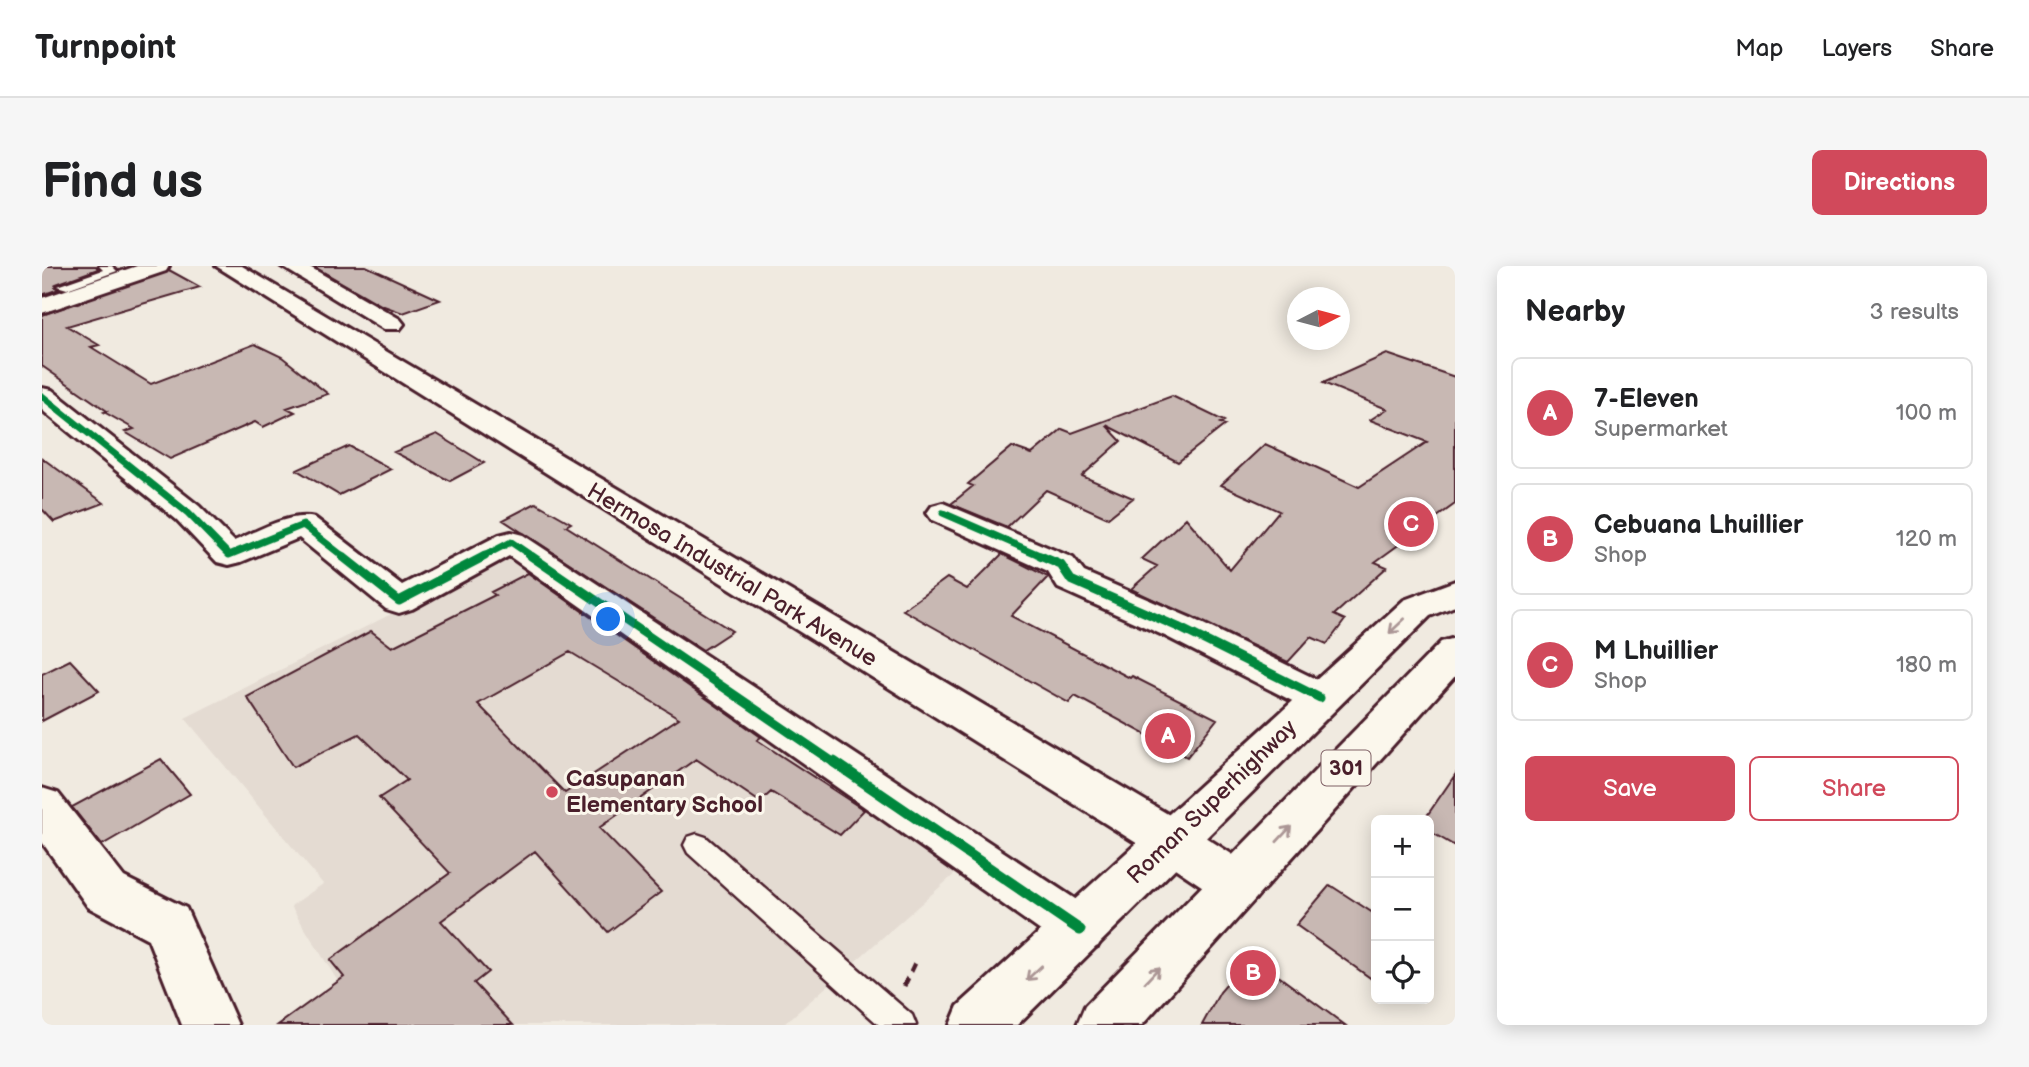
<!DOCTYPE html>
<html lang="en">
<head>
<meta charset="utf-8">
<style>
  :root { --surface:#fff; --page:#f6f6f6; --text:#202124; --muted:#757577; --line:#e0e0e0; --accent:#d1495b }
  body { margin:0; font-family:"Balsamiq Sans",sans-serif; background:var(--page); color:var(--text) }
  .controls { position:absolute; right:21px; bottom:21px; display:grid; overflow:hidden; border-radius:10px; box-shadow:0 4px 18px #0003 }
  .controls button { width:63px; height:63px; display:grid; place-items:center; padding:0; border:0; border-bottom:2px solid var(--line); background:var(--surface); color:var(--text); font:35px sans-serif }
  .compass { position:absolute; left:1245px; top:21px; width:63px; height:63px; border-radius:50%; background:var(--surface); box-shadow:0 4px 18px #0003; rotate:84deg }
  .you { position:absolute; left:567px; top:354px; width:24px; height:24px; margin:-18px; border:5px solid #fff; border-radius:50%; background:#1a73e8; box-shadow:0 0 0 10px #1a73e833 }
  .badge { display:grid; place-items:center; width:46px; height:46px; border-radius:50%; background:var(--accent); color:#fff; font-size:23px; font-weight:700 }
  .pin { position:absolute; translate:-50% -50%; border:4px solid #fff; box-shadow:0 2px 7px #0006 }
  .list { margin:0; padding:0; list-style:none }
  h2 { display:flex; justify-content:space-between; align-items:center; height:91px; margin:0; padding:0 28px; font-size:30px }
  h2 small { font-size:23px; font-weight:400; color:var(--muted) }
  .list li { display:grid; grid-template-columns:46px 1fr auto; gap:21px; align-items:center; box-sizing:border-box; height:112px; margin:0 14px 14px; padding:0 14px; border:2px solid var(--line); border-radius:10px }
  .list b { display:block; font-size:26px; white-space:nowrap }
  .list p { margin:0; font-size:23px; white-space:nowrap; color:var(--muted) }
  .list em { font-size:23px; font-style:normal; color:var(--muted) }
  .actions { display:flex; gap:14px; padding:21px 28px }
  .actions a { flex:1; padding:16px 0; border:2px solid var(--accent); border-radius:10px; text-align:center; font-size:24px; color:var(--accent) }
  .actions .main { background:var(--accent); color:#fff }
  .icon { flex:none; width:38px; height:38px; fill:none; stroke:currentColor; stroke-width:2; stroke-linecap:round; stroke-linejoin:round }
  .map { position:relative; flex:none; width:1413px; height:759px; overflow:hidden; border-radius:10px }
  header { display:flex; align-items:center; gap:42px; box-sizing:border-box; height:98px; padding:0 35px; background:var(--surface); border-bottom:2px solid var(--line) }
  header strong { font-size:33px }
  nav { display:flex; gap:38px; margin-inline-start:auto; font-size:24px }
  .intro { display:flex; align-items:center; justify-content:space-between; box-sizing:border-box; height:168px; padding:0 42px }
  h1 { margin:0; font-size:49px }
  .button { padding:18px 32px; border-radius:10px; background:var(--accent); color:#fff; font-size:24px; font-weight:700 }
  main { display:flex; gap:42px; padding:0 42px }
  aside { flex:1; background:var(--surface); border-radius:10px; box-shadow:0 4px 18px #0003 }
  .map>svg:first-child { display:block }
  .built { fill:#e4dbd2 }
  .building { fill:#c8b8b3; stroke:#4a1f2b; stroke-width:2; fill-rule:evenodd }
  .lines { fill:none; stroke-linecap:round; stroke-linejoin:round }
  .service-casing { stroke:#4a1f2b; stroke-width:5 }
  .minor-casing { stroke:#4a1f2b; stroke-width:6 }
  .tertiary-casing { stroke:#4a1f2b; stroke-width:6 }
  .primary-casing { stroke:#4a1f2b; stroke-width:6 }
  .path { stroke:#4a1f2b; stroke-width:5; stroke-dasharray:9 7; stroke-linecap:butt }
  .service { fill:#fbf7ec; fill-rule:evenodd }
  .minor { fill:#fbf7ec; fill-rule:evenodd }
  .tertiary { fill:#fbf7ec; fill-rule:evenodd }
  .primary { fill:#fbf7ec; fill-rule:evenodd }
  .cycleway-far2-casing { stroke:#fbf7ec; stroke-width:10 }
  .cycleway-far1-casing { stroke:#fbf7ec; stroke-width:13 }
  .cycleway-casing { stroke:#fbf7ec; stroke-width:16 }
  .cycleway-far2 { stroke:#00873e; stroke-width:7 }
  .cycleway-far1 { stroke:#00873e; stroke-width:9 }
  .cycleway { stroke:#00873e; stroke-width:11 }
  .oneway { stroke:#ab9695 }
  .poi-dot { fill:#d1495b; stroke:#fbf7ec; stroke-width:2.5 }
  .labels { text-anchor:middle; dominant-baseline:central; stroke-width:6; stroke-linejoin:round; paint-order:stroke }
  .shield { fill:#fbf7ec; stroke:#7f6065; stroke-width:2 }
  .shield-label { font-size:21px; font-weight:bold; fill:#4a1f2b }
  .street-label { font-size:23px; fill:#4a1f2b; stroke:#fbf7ec }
  .poi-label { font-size:23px; font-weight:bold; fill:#4a1f2b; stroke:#fbf7ec; text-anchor:start }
</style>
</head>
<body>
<header>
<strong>Turnpoint</strong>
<nav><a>Map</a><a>Layers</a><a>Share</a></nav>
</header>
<div class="intro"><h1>Find us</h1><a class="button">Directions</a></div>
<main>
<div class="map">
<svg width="1413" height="759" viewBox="0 0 1413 759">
  <rect width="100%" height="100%" fill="#f0eae0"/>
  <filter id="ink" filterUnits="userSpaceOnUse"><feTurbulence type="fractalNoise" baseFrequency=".0143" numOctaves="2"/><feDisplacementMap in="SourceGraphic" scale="14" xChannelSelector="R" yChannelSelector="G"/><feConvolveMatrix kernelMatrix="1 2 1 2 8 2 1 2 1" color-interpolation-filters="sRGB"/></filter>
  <g filter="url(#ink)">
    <path class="built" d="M470 287 923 599 741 759H323L249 640 281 618 143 452Z"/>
    <path class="building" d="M0 0H54L56 3 14 18 13 21 17 23 0 29Z
      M271 0H324L398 34 361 47 339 39Z
      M127 4 158 21 25 60 57 79 49 81 109 118 213 78 240 91 286 128 245 142 253 146 221 161 213 156 128 193 83 166 92 163 62 146 65 145 0 100V49Z
      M1345 88 1413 111V238L1333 296 1345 301 1292 349 1303 354 1285 378 1269 371 1246 396 1089 323 1115 300 1100 293 1144 252 1188 304 1237 245 1179 219 1223 178 1317 221 1385 176 1328 154 1345 143 1281 117Z
      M1130 130 1182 155 1178 157 1183 159 1136 196 1064 159 1079 175 1040 210 1091 232 1066 252 1004 224 965 261 909 238 931 220 926 218 970 181 990 188 1020 163 1030 167Z
      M395 168 442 197 408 215 352 186Z
      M307 180 349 203 297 229 255 204Z
      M0 192 62 237 12 256 0 243Z
      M494 237 529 257 524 260 690 365 661 384 461 254Z
      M960 288 1006 311 969 350 1088 412 1090 410 1175 453 1145 491 1033 430 1027 437 861 344 905 312 925 323Z
      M486 307 719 471 715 474 822 544 798 569 729 526 718 536 654 493 557 562 619 626 566 666 493 585 399 655 446 706 432 717 471 759H236L302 711 288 694 408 607 337 532 365 514 317 468 251 501 205 431 329 365 350 381 453 329 449 326ZM528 386 637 452 523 527 436 438Z
      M28 394 57 425 0 455V408Z
      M119 493 148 528 60 579 30 541Z
      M1413 509V580L1387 565V554H1382Z
      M1288 619 1334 649V716L1254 659Z
      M1209 690 1303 759H1160L1178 726Z"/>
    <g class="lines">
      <g class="service-casing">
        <path id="service" d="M57 0H70L75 5 25 23 15 20 61 4Z
          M655 568 664 571 870 749 874 759H837L646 587 642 579 646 571Z"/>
      </g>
      <g class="minor-casing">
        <path id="minor" d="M95 0H127L124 5 0 47V32Z
          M239 0H266L358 53 362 58 358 63H342Z
          M0 122 10 124 157 240 192 275C216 265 247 246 273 252L360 319 457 269 469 266 481 269 1056 648 1064 664 1056 680 1038 687 1020 680 467 290 370 343 357 347 344 343 257 272 199 296 187 299 175 296 135 254 0 144Z
          M901 237 1031 292 1042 306 1149 352 1292 422 1298 432 1292 442 1278 447 1264 442 1123 370 1016 322 1006 306 890 254 885 247 890 240Z
          M0 522 16 527 82 611 144 642 196 759H140L106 673 46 641 0 576Z"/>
      </g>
      <g class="tertiary-casing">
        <path id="tertiary" d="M174 0H200L1146 560 1213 603 1221 618 1213 633 1196 639 1179 633 1112 588Z"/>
      </g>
      <g class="primary-casing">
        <path id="primary" d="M1413 315V340L1388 350 975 759H908L916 740 1362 334Z
          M1413 372V410L1100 759H1035L1043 740 1399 376Z"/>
      </g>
      <path class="path" d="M862 720 873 697"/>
      <use href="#service" class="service"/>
      <use href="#minor" class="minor"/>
      <use href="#tertiary" class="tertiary"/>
      <use href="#primary" class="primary"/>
      <g class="cycleway-far2-casing">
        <path id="cycleway-far2" d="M0 130 146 247 187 289 261 259 302 291
          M901 247 1002 291
          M440 291 469 276 491 291"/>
      </g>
      <g class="cycleway-far1-casing">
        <path id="cycleway-far1" d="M300 290 357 335 443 290
          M489 290 794 498
          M998 290 1019 299 1029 314 1136 361 1278 432"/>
      </g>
      <g class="cycleway-casing">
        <path id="cycleway" d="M792 496 1038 664"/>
      </g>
      <use href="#cycleway-far2" class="cycleway-far2"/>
      <use href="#cycleway-far1" class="cycleway-far1"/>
      <use href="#cycleway" class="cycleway"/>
    </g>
    <defs><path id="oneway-shaft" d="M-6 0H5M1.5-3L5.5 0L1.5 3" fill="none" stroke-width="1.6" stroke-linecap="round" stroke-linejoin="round" transform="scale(1.75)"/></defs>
    <g class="oneway">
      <use href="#oneway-shaft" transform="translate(1355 360) rotate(137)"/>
      <use href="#oneway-shaft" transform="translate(1242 568) rotate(-47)"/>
      <use href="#oneway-shaft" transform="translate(992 707) rotate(137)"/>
      <use href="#oneway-shaft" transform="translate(1110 709) rotate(-47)"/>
    </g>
  </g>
  <circle class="poi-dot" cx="510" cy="526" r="7"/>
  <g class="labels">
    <rect class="shield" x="1279.5" y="484.5" width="49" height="35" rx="5"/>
    <g class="shield-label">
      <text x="1304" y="502">301</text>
    </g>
    <g class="street-label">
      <text transform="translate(690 309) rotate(31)">Hermosa Industrial Park Avenue</text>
      <text transform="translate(1170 536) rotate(-44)">Roman Superhighway</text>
    </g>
    <g class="poi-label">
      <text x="524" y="513">Casupanan<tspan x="524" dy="26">Elementary School</tspan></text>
    </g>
  </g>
</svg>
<div class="controls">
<button>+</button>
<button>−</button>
<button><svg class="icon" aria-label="locate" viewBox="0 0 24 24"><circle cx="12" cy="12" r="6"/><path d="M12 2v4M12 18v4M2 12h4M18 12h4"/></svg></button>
</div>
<svg class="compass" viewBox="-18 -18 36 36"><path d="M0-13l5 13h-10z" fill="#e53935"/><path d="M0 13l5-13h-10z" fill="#757577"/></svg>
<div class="you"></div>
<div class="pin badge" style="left:1126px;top:470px">A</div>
<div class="pin badge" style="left:1211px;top:707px">B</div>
<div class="pin badge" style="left:1369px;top:258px">C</div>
</div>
<aside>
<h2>Nearby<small>3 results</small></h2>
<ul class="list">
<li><span class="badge">A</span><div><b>7-Eleven</b><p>Supermarket</p></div><em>100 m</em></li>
<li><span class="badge">B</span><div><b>Cebuana Lhuillier</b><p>Shop</p></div><em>120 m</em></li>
<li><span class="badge">C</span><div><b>M Lhuillier</b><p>Shop</p></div><em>180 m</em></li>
</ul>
<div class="actions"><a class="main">Save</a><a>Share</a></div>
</aside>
</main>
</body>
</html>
